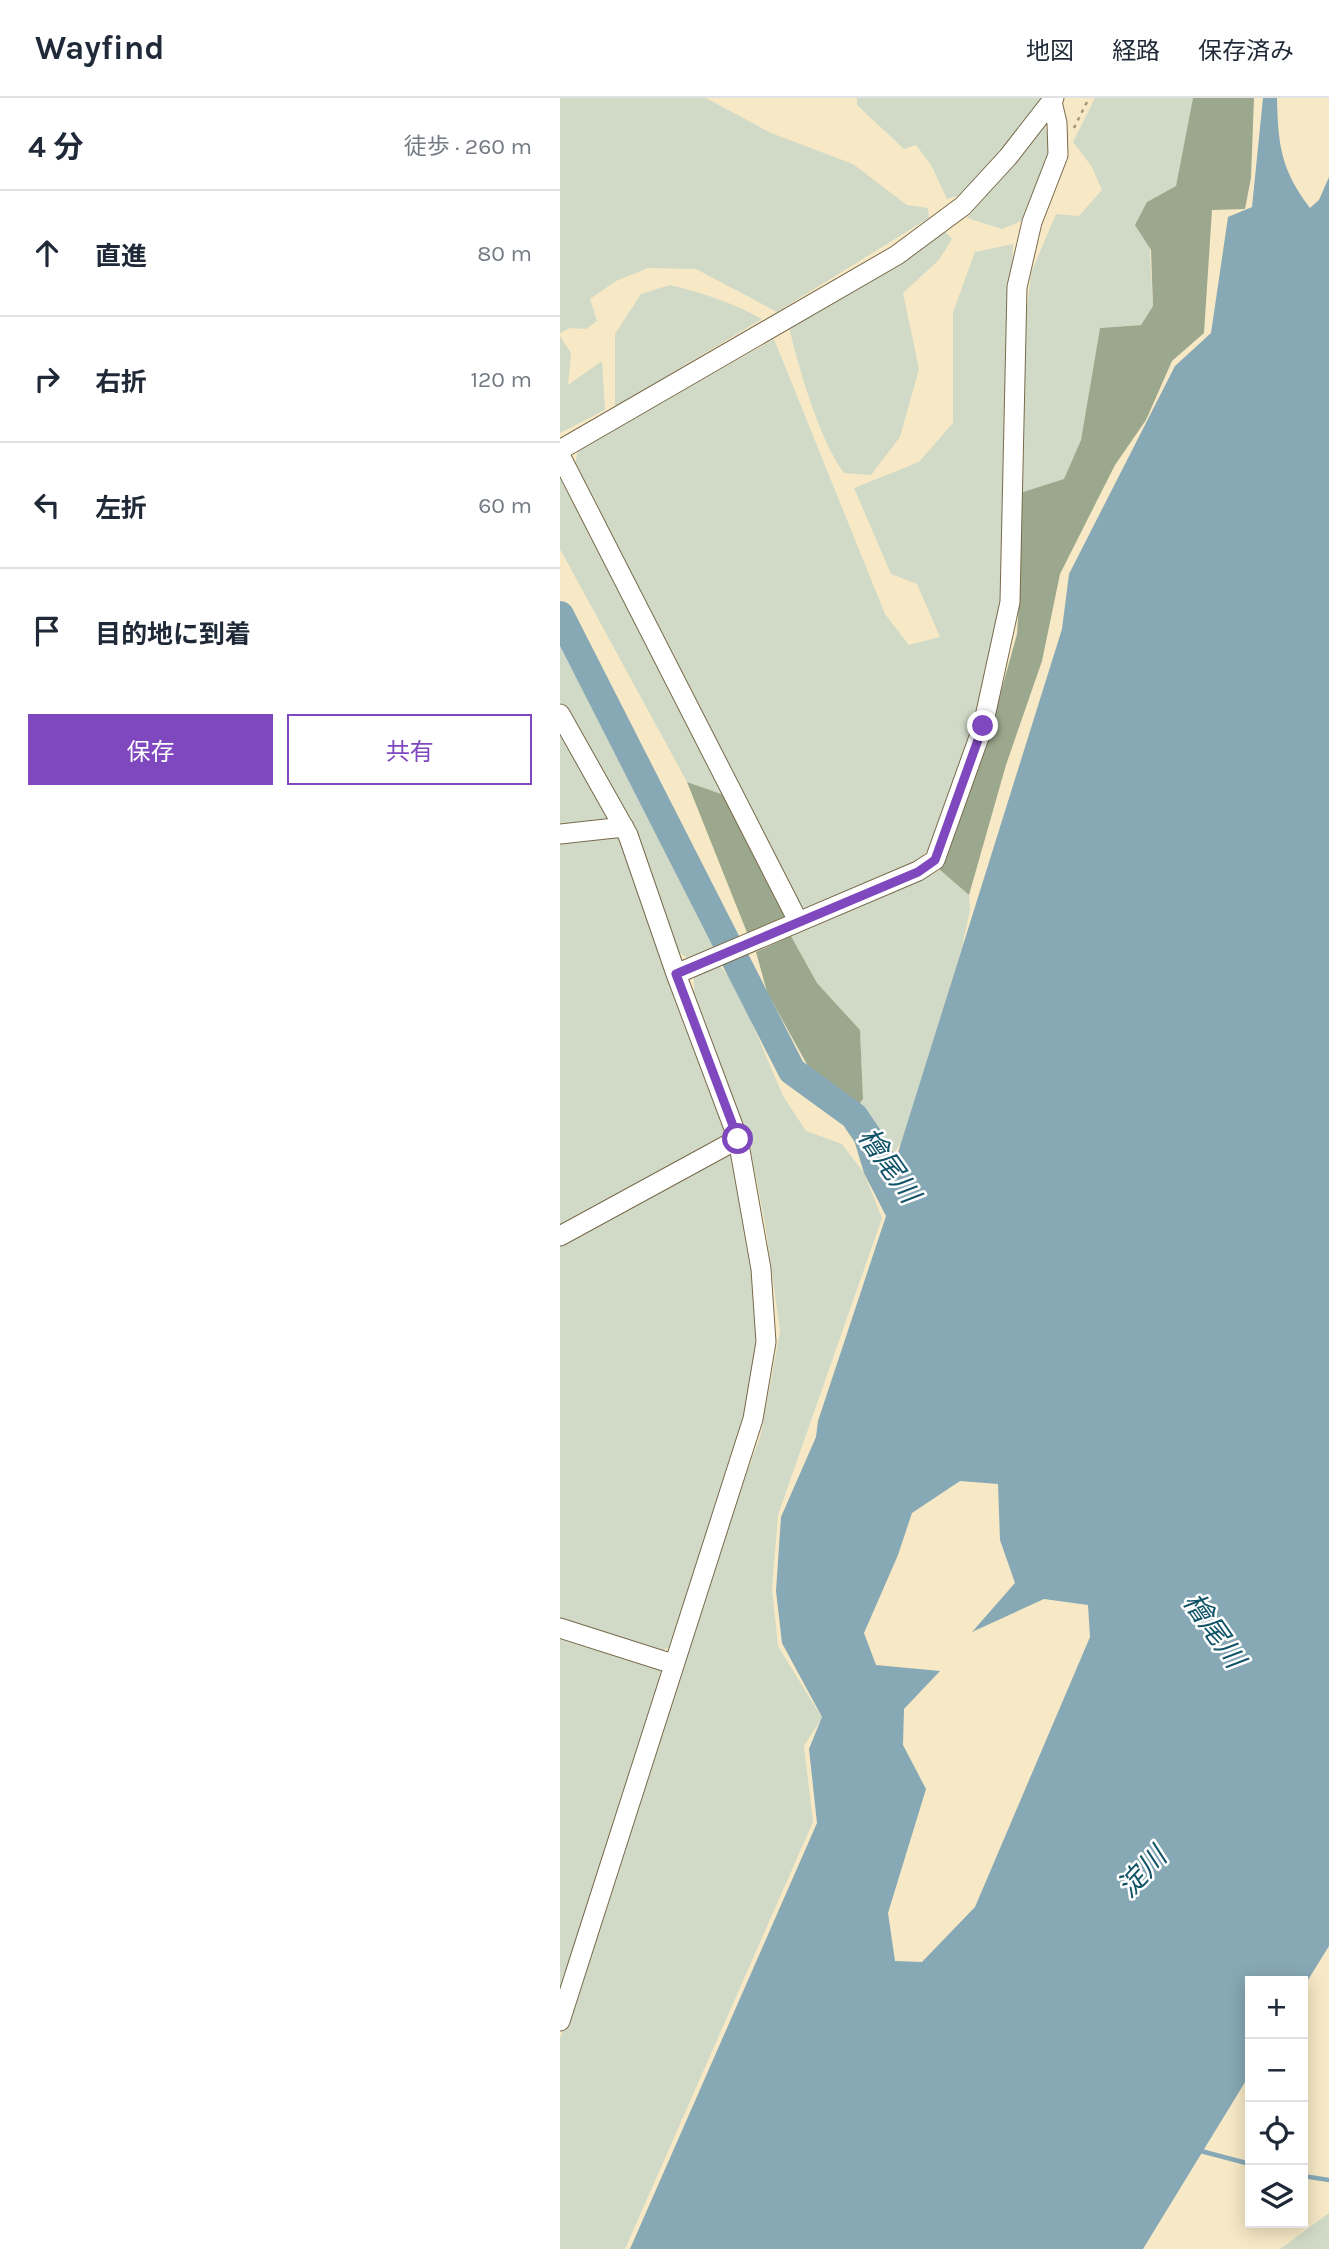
<!DOCTYPE html>
<html lang="ja">
<head>
<meta charset="utf-8">
<style>
  :root { --surface:#fff; --page:#f6f6f7; --text:#1f2937; --muted:#747a83; --line:#e0e1e3; --accent:#7f48be }
  body { margin:0; font-family:Karla,"Noto Sans JP",sans-serif; background:var(--page); color:var(--text) }
  .controls { position:absolute; right:21px; bottom:21px; display:grid; overflow:hidden; border-radius:0px; box-shadow:0 4px 18px #0003 }
  .controls button { width:63px; height:63px; display:grid; place-items:center; padding:0; border:0; border-bottom:2px solid var(--line); background:var(--surface); color:var(--text); font:35px sans-serif }
  .stop { position:absolute; width:21px; height:21px; margin:-16px; border:5px solid #7f48be; border-radius:50%; background:#fff }
  .stop.end { background:#7f48be; border-color:#fff; box-shadow:0 2px 7px #0008 }
  .list { margin:0; padding:0; list-style:none }
  h2 { display:flex; justify-content:space-between; align-items:center; height:91px; margin:0; padding:0 28px; font-size:30px }
  h2 small { font-size:23px; font-weight:400; color:var(--muted) }
  .list li { display:grid; grid-template-columns:46px 1fr auto; gap:21px; align-items:center; box-sizing:border-box; height:126px; padding:0 28px; border-top:2px solid var(--line) }
  .list b { display:block; font-size:26px; white-space:nowrap }
  .list em { font-size:23px; font-style:normal; color:var(--muted) }
  .actions { display:flex; gap:14px; padding:21px 28px }
  .actions a { flex:1; padding:16px 0; border:2px solid var(--accent); border-radius:0px; text-align:center; font-size:24px; color:var(--accent) }
  .actions .main { background:var(--accent); color:#fff }
  .icon { flex:none; width:38px; height:38px; fill:none; stroke:currentColor; stroke-width:2; stroke-linecap:round; stroke-linejoin:round }
  .map { position:relative; flex:none; width:769px; height:2151px; overflow:hidden }
  header { display:flex; align-items:center; gap:42px; box-sizing:border-box; height:98px; padding:0 35px; background:var(--surface); border-bottom:2px solid var(--line) }
  header strong { font-size:33px }
  nav { display:flex; gap:38px; margin-inline-start:auto; font-size:24px }
  main { display:flex }
  aside { flex:1; background:var(--surface) }
  .map>svg:first-child { display:block }
  .green { fill:#d1dac7 }
  .forest { fill:#9ca88d }
  .water { fill:#87a8b5; fill-rule:evenodd }
  .lines { fill:none; stroke-linecap:round; stroke-linejoin:round }
  .stream { stroke:#87a8b5; stroke-width:4.5 }
  .river { stroke:#87a8b5; stroke-width:28 }
  .minor-casing { stroke:#786a4b; stroke-width:21 }
  .path { stroke:#a3987f; stroke-width:2.5; stroke-dasharray:3.5 5; stroke-linecap:butt }
  .minor { stroke:#fff; stroke-width:19 }
  .route { stroke:#7f48be; stroke-width:9 }
  .labels { text-anchor:middle; dominant-baseline:central; stroke-width:5; stroke-linejoin:round; paint-order:stroke }
  .water-label { font-size:28px; font-style:italic; fill:#115367; stroke:#fff }
</style>
</head>
<body>
<header>
<strong>Wayfind</strong>
<nav><a>地図</a><a>経路</a><a>保存済み</a></nav>
</header>
<main>
<aside>
<h2>4 分<small>徒歩 · 260 m</small></h2>
<ul class="list">
<li><svg class="icon" aria-label="ahead" viewBox="0 0 24 24"><path d="M12 20V5M6 11l6-6 6 6"/></svg><div><b>直進</b></div><em>80 m</em></li>
<li><svg class="icon" aria-label="right" viewBox="0 0 24 24"><path d="M7 20v-9h11M14 6l5 5-5 5"/></svg><div><b>右折</b></div><em>120 m</em></li>
<li><svg class="icon" aria-label="left" viewBox="0 0 24 24"><path d="M17 20v-9H6M10 6l-5 5 5 5"/></svg><div><b>左折</b></div><em>60 m</em></li>
<li><svg class="icon" aria-label="arrive" viewBox="0 0 24 24"><path d="M6 21V4h12l-3 4 3 4H6"/></svg><div><b>目的地に到着</b></div></li>
</ul>
<div class="actions"><a class="main">保存</a><a>共有</a></div>
</aside>
<div class="map">
<svg width="769" height="2151" viewBox="0 0 769 2151">
  <rect width="100%" height="100%" fill="#f7e9c6"/>
  <path class="green" d="M0 0H146L211 35 293 66 347 107 368 110 369 120 217 214 136 171 88 170 56 183 30 201 37 223 26 231 10 230 0 235Z
    M297 0H481L457 33 405 96 387 101 371 67 356 47 344 51 297 7Z
    M535 0H633L616 88 587 104 593 208 581 227 540 230 521 342 504 382 460 395 464 236 471 175 496 116 519 118 542 92 532 69 513 44Z
    M484 27C503 58 472 92 463 122L442 131 407 120Z
    M383 131 392 141 379 162 343 195 359 271 340 339 311 377 284 375C259 341 239 271 229 229Z
    M453 146 444 494 415 625 376 743 357 764 241 812 15 366 18 352 214 241 325 516 349 547 380 539 357 486 331 476 294 390 359 364 393 325V214L415 154Z
    M110 187C143 195 173 205 202 221L55 309V236L81 196Z
    M0 238 11 255 8 287 42 263 45 312 0 335Z
    M0 370 167 698 127 684 0 451Z
    M0 545 14 566 160 848 130 862 116 852 71 731 0 603Z
    M0 632 53 725 0 730Z
    M59 738 170 1031 165 1040 0 1132V744Z
    M380 772 409 797 410 812 402 849 345 1039 335 1054 304 1016 296 1010 303 1001 300 932 257 885 231 838C279 812 333 799 380 772Z
    M157 865 176 887 223 998 246 1033 282 1046 304 1075 322 1120 218 1417 212 1491 218 1548 262 1620 244 1648 253 1724 65 2151H0V1940L23 1879 149 1478 201 1336 220 1233 205 1125 187 1036 134 898V878Z
    M173 1055 196 1172 200 1242 181 1334 111 1549 95 1555 0 1522V1148Z
    M0 1536 105 1569 0 1905Z
    M769 2115V2151H720Z"/>
  <path class="forest" d="M633 0H694L691 80 685 111 652 112 644 235 612 263 586 322 555 367 500 476 482 563 446 667 409 797 380 772 439 601 457 536 461 473 460 395 504 381 521 342 540 230 581 227 593 208 591 152 575 127 587 104 616 88Z
    M127 684 167 698 228 820 188 837Z
    M231 838 257 885 300 932 303 1001 296 1010 250 972 207 894 196 854Z"/>
  <path class="water" d="M703 0H717C718 47 721 72 750 110L759 102 769 79V1848L743 1890V1883H690V1976L583 2151H70L257 1725 249 1651 262 1619 222 1545 216 1493 221 1419 256 1339 258 1323 326 1118 304 1075 285 1012 286 1003 296 1010 337 1058 502 531 509 476 615 268 651 235 668 119 692 109ZM400 1383 438 1386 440 1442 455 1485 412 1534 484 1501 528 1507 530 1539 415 1809 362 1864 335 1863 328 1815 366 1691 343 1647 344 1611 380 1573 316 1567 304 1535 338 1457 352 1415Z"/>
  <g class="lines">
    <path class="stream" d="M637 2052 690 2066
      M743 2078 769 2082"/>
    <path class="river" d="M0 517 232 973 294 1018 309 1040"/>
    <g class="minor-casing">
      <path id="minor" d="M0 352 337 157 403 108 448 59 494 0
        M0 357 238 823
        M0 616 68 737 116 876
        M0 736 64 729
        M0 1138 178 1041
        M0 1530 113 1566
        M0 1923 193 1321 206 1244 201 1171 178 1041 116 876 358 773 375 762 423 628 450 504 457 189 472 124 498 57 497 25 492 4"/>
    </g>
    <path class="path" d="M514 30 529 0"/>
    <use href="#minor" class="minor"/>
  </g>
  <g class="lines">
    <path class="route" d="M178 1041 116 876 358 774 375 762 423 628"/>
  </g>
  <g class="labels">
    <g class="water-label">
      <text transform="translate(329 1067) rotate(55)">檜尾川</text>
      <text transform="translate(654 1532) rotate(55)">檜尾川</text>
      <text transform="translate(582 1774) rotate(-47)">淀川</text>
    </g>
  </g>
</svg>
<div class="controls">
<button>+</button>
<button>−</button>
<button><svg class="icon" aria-label="locate" viewBox="0 0 24 24"><circle cx="12" cy="12" r="6"/><path d="M12 2v4M12 18v4M2 12h4M18 12h4"/></svg></button>
<button><svg class="icon" aria-label="layers" viewBox="0 0 24 24"><path d="M12 4l9 5-9 5-9-5zM3 14l9 5 9-5"/></svg></button>
</div>
<div class="stop" style="left:178px;top:1041px"></div>
<div class="stop end" style="left:423px;top:628px"></div>
</div>
</main>
</body>
</html>
